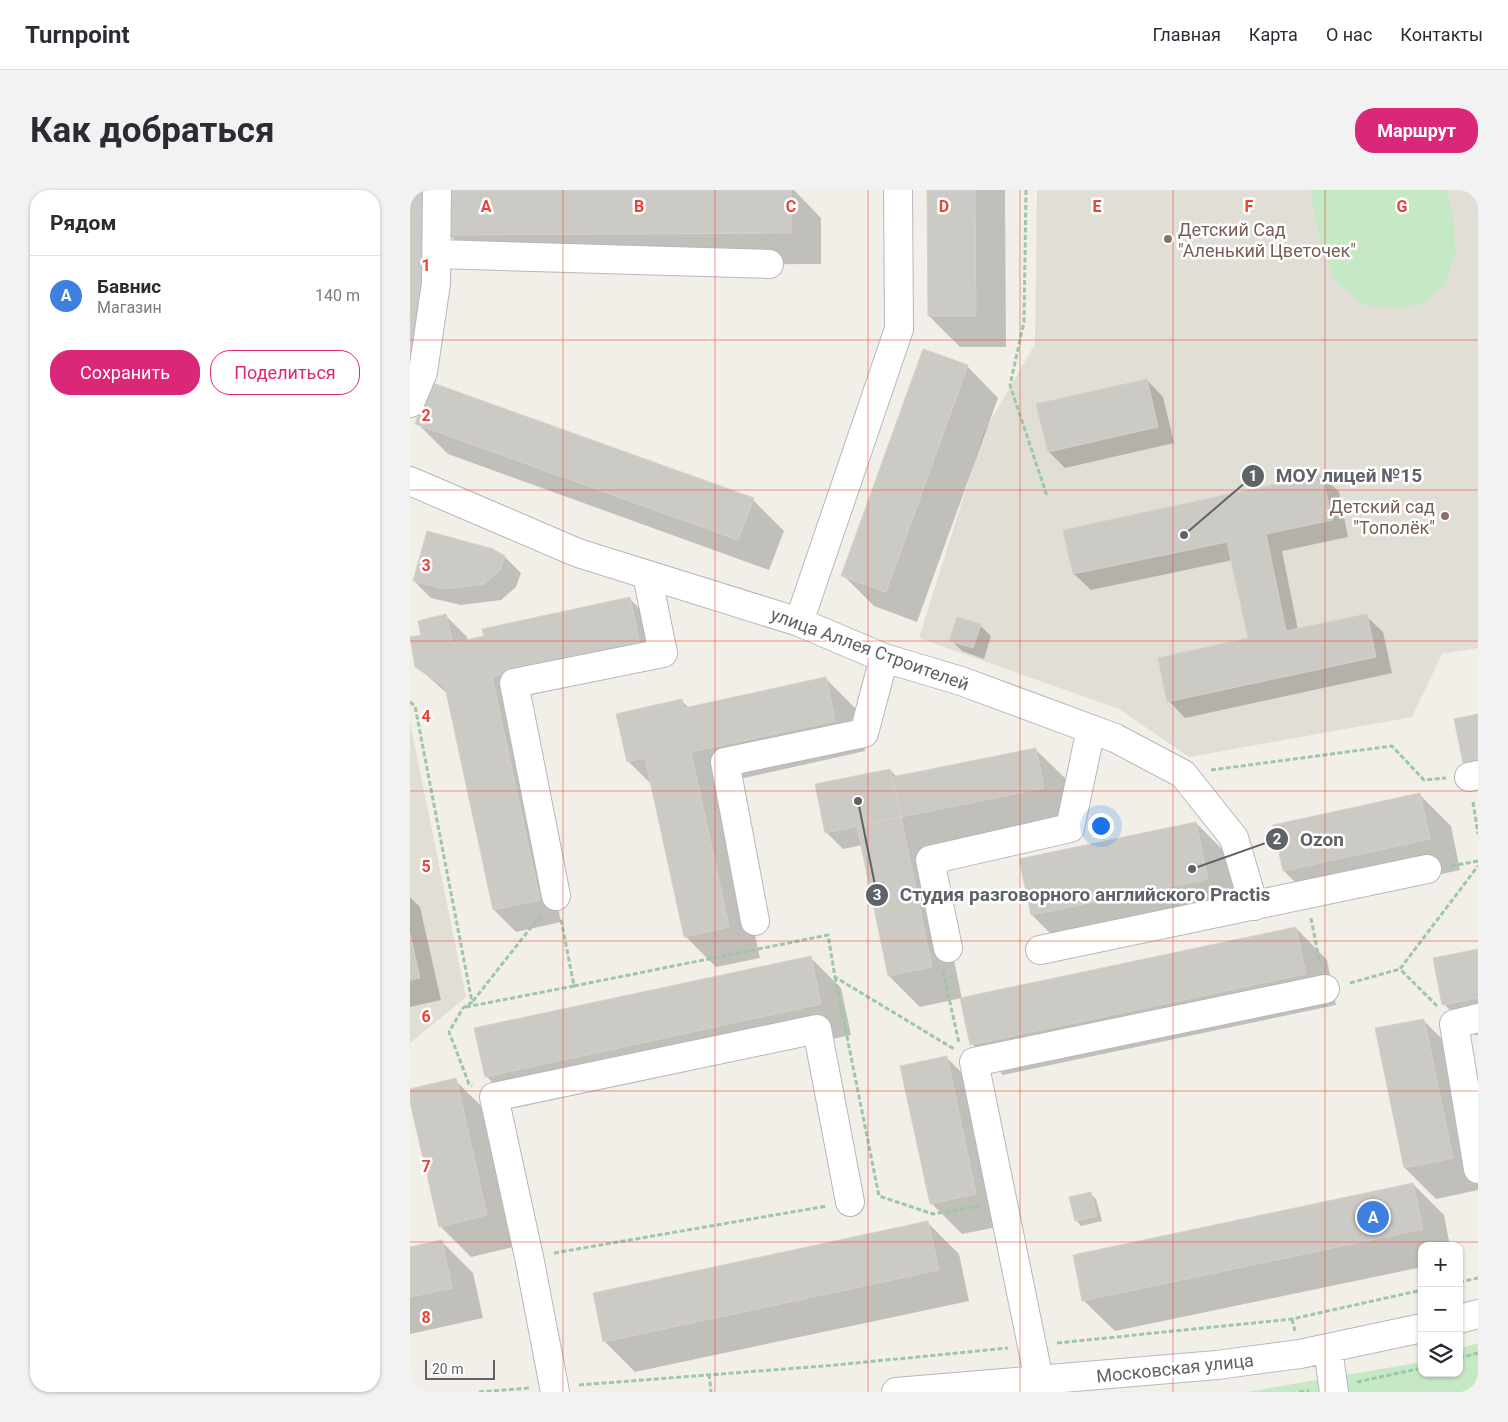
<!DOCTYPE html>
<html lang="ru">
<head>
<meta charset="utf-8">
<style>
  :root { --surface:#fff; --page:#f2f2f3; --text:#2b2b33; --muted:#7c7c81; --line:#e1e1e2; --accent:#db2777 }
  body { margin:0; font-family:Roboto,sans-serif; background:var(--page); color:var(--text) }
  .controls { position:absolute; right:15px; bottom:15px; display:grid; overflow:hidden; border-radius:10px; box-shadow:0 1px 4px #0004 }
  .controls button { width:45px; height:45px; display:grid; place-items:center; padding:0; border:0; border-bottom:1px solid var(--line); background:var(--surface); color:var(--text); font:25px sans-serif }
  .scale { position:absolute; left:15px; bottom:12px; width:70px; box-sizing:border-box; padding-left:5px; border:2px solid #5f6368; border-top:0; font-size:14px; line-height:18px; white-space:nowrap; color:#5f6368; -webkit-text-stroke:4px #fff; paint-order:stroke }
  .you { position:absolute; left:690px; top:635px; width:18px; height:18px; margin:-12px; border:4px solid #fff; border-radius:50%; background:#1a73e8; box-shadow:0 0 0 8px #1a73e833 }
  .badge { display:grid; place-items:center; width:32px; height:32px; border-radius:50%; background:var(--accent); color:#fff; font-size:16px; font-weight:700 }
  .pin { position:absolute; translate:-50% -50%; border:2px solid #fff; box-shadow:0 1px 5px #0006 }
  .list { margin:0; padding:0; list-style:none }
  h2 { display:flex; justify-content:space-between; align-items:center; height:65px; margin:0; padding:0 20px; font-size:21px }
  h2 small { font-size:16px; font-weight:400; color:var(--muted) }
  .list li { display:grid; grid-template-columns:32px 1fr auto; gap:15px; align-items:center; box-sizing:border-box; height:80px; padding:0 20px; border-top:1px solid var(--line) }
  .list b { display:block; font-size:19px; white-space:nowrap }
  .list p { margin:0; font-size:16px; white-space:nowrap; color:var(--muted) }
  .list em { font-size:16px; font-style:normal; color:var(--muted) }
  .actions { display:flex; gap:10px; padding:15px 20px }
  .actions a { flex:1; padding:11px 0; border:1px solid var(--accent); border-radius:20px; text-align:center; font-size:18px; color:var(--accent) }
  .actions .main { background:var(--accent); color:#fff }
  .icon { flex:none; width:28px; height:28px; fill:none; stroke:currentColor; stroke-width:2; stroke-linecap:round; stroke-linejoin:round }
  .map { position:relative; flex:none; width:1068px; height:1202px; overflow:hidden; border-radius:20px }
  header { display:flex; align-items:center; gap:30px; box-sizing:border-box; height:70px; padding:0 25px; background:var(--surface); border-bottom:1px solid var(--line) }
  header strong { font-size:24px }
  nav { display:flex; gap:28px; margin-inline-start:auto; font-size:18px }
  .intro { display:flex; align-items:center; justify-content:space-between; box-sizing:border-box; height:120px; padding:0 30px }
  h1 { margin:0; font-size:35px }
  .button { padding:12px 22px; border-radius:20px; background:var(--accent); color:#fff; font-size:18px; font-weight:700 }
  main { display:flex; gap:30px; padding:0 30px }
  aside { flex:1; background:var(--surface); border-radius:20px; box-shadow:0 1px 4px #0004 }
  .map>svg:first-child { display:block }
  .industrial { fill:#e0deda }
  .education { fill:#e1ded6 }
  .green { fill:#c5e8c5 }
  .shadow { fill:#0003 }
  .building { fill:#cccac5; stroke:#d6d1c6 }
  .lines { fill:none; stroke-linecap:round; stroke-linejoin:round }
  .minor-casing { stroke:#b5b8bc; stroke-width:30 }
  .path { stroke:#9cc7a9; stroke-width:3; stroke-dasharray:5 2.5; stroke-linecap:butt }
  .minor { stroke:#fff; stroke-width:28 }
  .grid { fill:none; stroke:#ea4335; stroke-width:1; stroke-opacity:0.55 }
  .education-dot { fill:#8d6e63; stroke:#fff; stroke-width:2 }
  .labels { text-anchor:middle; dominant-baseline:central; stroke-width:5; stroke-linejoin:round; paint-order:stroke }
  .education-label { font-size:18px; fill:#785e54; stroke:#fff; text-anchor:start }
  .street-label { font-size:18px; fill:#5f6368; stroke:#fff }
  .grid-label { font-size:16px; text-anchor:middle; font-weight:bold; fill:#ea4335; stroke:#fff; stroke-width:5; stroke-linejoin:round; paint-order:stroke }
  .leader { fill:none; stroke:#5f6368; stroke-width:2 }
  .callout-dot { fill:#5f6368; stroke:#fff; stroke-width:2 }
  .mark-label { font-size:15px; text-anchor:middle; font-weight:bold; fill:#fff }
  .callout-label { font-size:19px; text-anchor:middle; font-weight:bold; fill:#5f6368; stroke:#fff; stroke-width:5; stroke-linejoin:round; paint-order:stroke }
</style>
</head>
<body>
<header>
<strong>Turnpoint</strong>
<nav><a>Главная</a><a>Карта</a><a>О нас</a><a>Контакты</a></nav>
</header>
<div class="intro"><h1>Как добраться</h1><a class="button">Маршрут</a></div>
<main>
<aside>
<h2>Рядом<small></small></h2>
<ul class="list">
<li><span class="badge" style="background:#3f7fe0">A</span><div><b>Бавнис</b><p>Магазин</p></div><em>140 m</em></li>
</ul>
<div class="actions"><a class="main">Сохранить</a><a>Поделиться</a></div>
</aside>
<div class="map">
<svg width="1068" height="1202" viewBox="0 0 1068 1202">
  <rect width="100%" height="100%" fill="#f1efe8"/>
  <path class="industrial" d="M1058 0H1068V49Z"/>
  <path class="education" d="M627 0H1058L1068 49V458L1032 464 1002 527 779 567 709 519 509 448 574 242 625 154Z
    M0 532 56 807 0 853Z"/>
  <path class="green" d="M900 0H1037L1044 34 1045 65 1034 95 1015 112 995 117 957 116 926 92 911 54Z
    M1068 1153V1202H837L1012 1172V1183H1049V1159Z"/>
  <path class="shadow" d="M39 0H384L411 28V74L70 76 39 44Z
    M518 0H595L596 157H550L519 126Z
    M557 176 588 208 507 432 464 416 433 385Z
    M737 190 753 207 764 253 655 278 639 262 628 215Z
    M7 233 343 310 374 341 359 380 38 264Z
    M912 286 929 302 938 347 872 361 888 440 956 426 973 442 982 483 775 528 759 511 840 449 823 370 681 400 664 384 655 341Z
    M94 366 111 383 106 397 91 410 51 415 21 408 4 391Z
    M220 409 242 431 251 477 103 509 151 732 106 742 84 720 38 504 6 476 0 448 13 445 35 425 57 447 58 451Z
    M570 435 581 446 574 469 552 461 541 450Z
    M415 488 446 519 455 561 312 593 350 768 306 777 275 746 242 595 218 571 272 511 279 518Z
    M1068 525V585L1055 572 1045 530Z
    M625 559 657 590 664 629 521 658 552 809 886 738 917 770 926 815 593 885 562 854 552 808 510 817 479 786 452 655 433 659 416 642 480 580 488 588Z
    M1010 605 1041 636 1050 680 905 712 874 681Z
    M786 633 817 664 828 719 653 756 622 725Z
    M0 707 10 717 31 810 0 817Z
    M1068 760V845H1065L1034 814 1024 769Z
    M400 767 431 798 441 845 107 917 76 886Z
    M1013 830 1044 861 1068 976V1000L1026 1009 995 978Z
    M536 867 567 898 597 1035 552 1044 521 1013Z
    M45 890 76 921 108 1056 61 1067 30 1036 0 906V900Z
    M1003 994 1034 1025 1040 1056H1012V1077L705 1141 673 1110Z
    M681 1004 686 1009 692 1031 671 1036 666 1030Z
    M518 1033 549 1064 559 1111 225 1182 194 1151Z
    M32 1052 63 1083 73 1128 0 1144V1058Z"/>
  <path class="building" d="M0 0H16L14 69 7 139 0 174Z
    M37 0H381V43L38 45Z
    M517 0H565L566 126H518Z
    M513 159 558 175 476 402 431 386Z
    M737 189 748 237 638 262 626 214Z
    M20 192 344 308 328 350 5 234Z
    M912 284 922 330 856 344 876 441 957 424 966 467 757 512 748 468 838 448 817 352 663 384 653 340Z
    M17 341 83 359 95 366 90 380 74 394 34 399 3 391Z
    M220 407 230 455 82 487 130 710 83 720 35 497 5 477 0 447 11 445 8 431 36 424 43 453 74 446 72 439Z
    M547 427 571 434 563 458 539 451Z
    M416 487 425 531 281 562 319 737 274 747 235 568 217 572 206 524 272 509 274 518Z
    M1068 524V569L1053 573 1044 529Z
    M626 558 634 598 491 627 482 587Z
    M480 579 491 627 415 643 405 594Z
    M1010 603 1020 649 873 681 863 635Z
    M491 627 522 777 478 786 447 636Z
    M786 632 798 689 621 725 609 669Z
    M886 737 896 784 560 855 550 808Z
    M0 744 10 788 0 790Z
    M1068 759V808L1032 815 1023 768Z
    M401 766 411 814 75 887 64 838Z
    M1014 829 1043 968 994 978 965 838Z
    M537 866 566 1004 520 1014 490 876Z
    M46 888 77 1025 29 1037 0 912V899Z
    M1003 993 1013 1039 672 1111 663 1065Z
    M681 1002 687 1026 665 1031 659 1007Z
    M518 1031 529 1080 193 1152 183 1103Z
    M32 1050 42 1098 0 1107V1057Z"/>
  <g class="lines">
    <g class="minor-casing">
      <path id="minor" d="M27 64 359 74
        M0 213 13 182 26 93 27 0
        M0 291 168 363 389 432 474 468 551 491 705 548 773 584 824 648 844 716
        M389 432 489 139 488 0
        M1059 587 1068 585
        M146 706 104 493 253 463 237 385
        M345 731 315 572 454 543 474 468
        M538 758 520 670 660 638 681 539
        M630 760 1017 679
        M1068 828 1044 834 1068 979
        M1049 1129 1068 1124
        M918 1159 924 1202
        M629 1190 564 872 915 799
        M145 1202 119 1067 84 907 407 839 440 1012
        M486 1202 807 1175 890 1164 1012 1138"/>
    </g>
    <path class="path" d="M616 0 614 132 600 195 637 306
      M0 512 5 516 62 812 53 818 39 842 59 894 62 896
      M801 580 982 556 1014 590 1036 588
      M1063 612 1068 644
      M1041 676 1068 671
      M901 728 910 774
      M533 781 549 853
      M425 787 469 1006 523 1024 569 1016
      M940 793 990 779
      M164 796 418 745 425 787 544 859
      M63 811 130 726
      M1027 816 990 779 1068 676
      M56 817 164 796 151 729
      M144 1063 417 1016
      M1049 1092 1068 1088
      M882 1129 885 1141
      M647 1153 882 1129 1012 1100
      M1049 1168 1068 1163
      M299 1184 301 1202
      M947 1192 1012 1178
      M169 1195 426 1175 598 1158
      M69 1202 120 1198
      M889 1202 899 1201"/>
    <use href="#minor" class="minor"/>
  </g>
  <path class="grid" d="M153 0V1202M305 0V1202M458 0V1202M610 0V1202M763 0V1202M915 0V1202M0 150H1068M0 300H1068M0 451H1068M0 601H1068M0 751H1068M0 901H1068M0 1052H1068"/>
  <g class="education-dot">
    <circle cx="758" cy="49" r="5"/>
    <circle cx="1035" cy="326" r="5"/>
  </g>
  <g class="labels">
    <g class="education-label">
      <text x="768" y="39">Детский Сад<tspan x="768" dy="21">"Аленький Цветочек"</tspan></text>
      <text x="1025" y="316" text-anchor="end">Детский сад<tspan x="1025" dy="21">"Тополёк"</tspan></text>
    </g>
    <g class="street-label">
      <text transform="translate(460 459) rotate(20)">улица Аллея Строителей</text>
      <text transform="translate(765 1178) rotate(-6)">Московская улица</text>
    </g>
  </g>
  <g class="grid-label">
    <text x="76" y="22">A</text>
    <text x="229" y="22">B</text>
    <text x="381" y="22">C</text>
    <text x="534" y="22">D</text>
    <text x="687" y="22">E</text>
    <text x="839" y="22">F</text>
    <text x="992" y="22">G</text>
    <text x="16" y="81">1</text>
    <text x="16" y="231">2</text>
    <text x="16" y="381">3</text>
    <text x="16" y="532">4</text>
    <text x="16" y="682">5</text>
    <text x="16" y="832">6</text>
    <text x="16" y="982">7</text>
    <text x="16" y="1133">8</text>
  </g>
  <path class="leader" d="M774 345L843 286M782 679L867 649M448 611L467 705"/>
  <g class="callout-dot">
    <circle cx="774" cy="345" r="5"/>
    <circle cx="782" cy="679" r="5"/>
    <circle cx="448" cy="611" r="5"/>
    <circle cx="843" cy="286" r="12"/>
    <circle cx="867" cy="649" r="12"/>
    <circle cx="467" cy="705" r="12"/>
  </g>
  <g class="mark-label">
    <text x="843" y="291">1</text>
    <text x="867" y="654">2</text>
    <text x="467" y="710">3</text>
  </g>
  <g class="callout-label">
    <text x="939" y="292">МОУ лицей №15</text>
    <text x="912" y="656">Ozon</text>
    <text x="675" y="711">Студия разговорного английского Practis</text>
  </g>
</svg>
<div class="controls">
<button>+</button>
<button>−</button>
<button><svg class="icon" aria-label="layers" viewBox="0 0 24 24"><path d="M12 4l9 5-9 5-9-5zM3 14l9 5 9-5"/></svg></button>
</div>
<div class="scale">20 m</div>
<div class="you"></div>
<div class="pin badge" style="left:963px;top:1027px;background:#3f7fe0">A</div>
</div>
</main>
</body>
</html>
